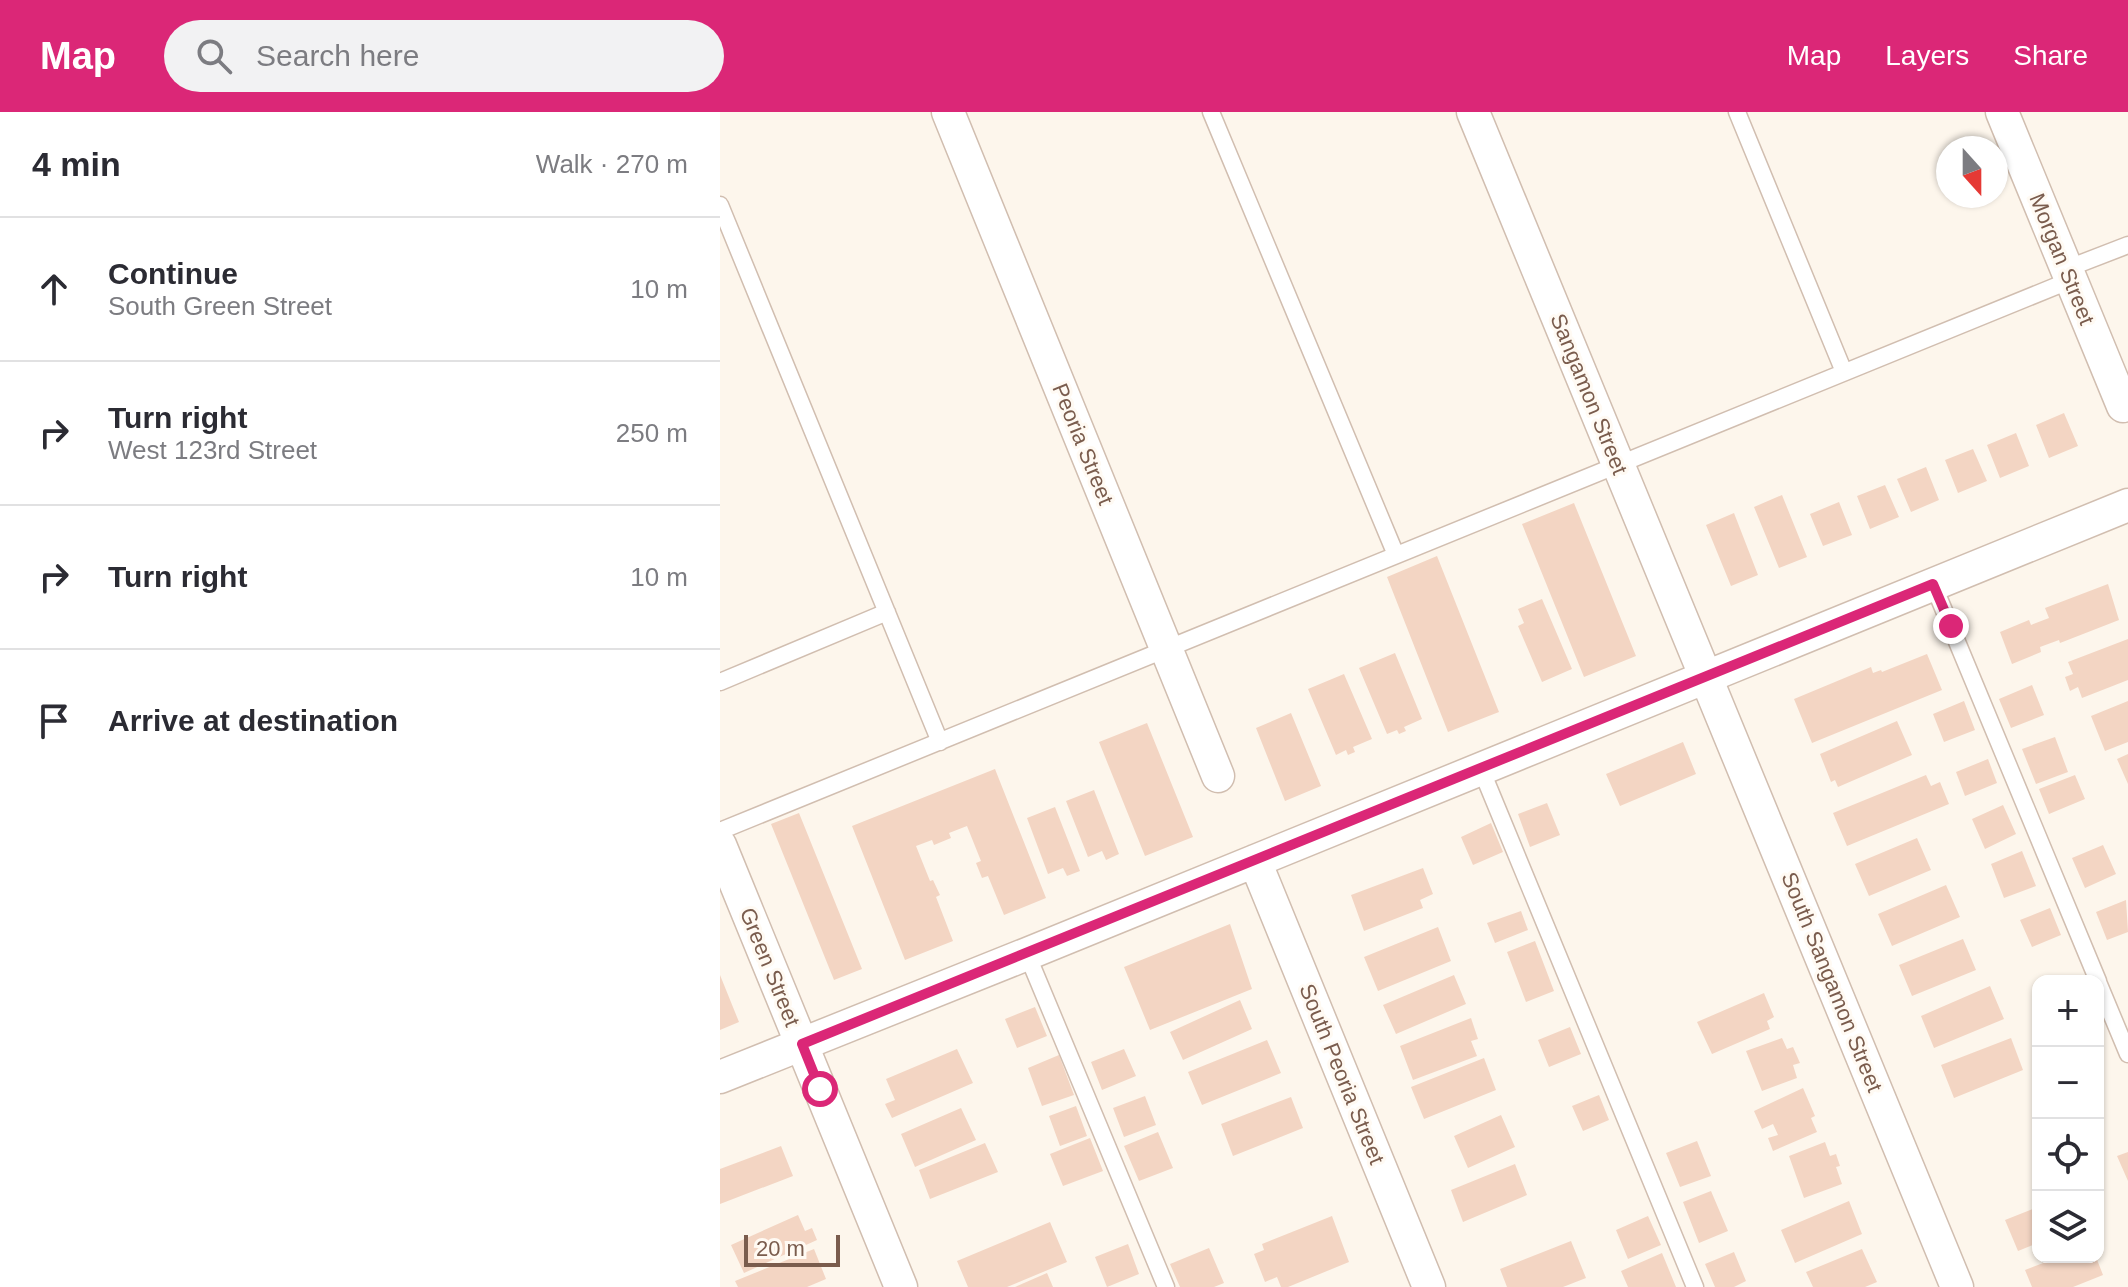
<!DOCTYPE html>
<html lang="en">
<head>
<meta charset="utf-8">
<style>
  :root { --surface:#fff; --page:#f2f2f3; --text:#2b2b33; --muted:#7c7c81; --line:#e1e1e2; --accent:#db2777 }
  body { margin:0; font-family:Arial,sans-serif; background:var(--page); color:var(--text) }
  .controls { position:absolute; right:24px; bottom:24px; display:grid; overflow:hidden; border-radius:16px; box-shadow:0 2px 6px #0004 }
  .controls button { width:72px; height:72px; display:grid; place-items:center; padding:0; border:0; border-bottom:2px solid var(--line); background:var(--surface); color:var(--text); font:40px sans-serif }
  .compass { position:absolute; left:1216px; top:24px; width:72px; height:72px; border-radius:50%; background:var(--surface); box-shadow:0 2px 6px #0004; rotate:159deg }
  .scale { position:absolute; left:24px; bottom:20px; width:96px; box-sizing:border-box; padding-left:8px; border:4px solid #7a5c4d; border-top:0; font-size:22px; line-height:28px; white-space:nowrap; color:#7a5c4d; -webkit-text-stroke:6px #fffaf3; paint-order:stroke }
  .stop { position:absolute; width:24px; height:24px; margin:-18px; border:6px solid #db2777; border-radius:50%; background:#fff }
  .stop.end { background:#db2777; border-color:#fff; box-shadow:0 2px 8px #0008 }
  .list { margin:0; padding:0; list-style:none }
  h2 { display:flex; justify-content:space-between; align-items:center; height:104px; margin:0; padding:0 32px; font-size:34px }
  h2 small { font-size:26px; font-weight:400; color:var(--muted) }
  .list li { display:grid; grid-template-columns:52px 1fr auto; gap:24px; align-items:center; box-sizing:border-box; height:144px; padding:0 32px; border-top:2px solid var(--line) }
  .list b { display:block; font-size:30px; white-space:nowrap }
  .list p { margin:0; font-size:26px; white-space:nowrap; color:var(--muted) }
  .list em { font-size:26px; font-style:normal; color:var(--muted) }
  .icon { flex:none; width:44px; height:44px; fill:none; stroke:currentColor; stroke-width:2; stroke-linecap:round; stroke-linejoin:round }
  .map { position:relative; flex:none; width:1408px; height:1175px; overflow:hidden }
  header { display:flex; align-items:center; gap:48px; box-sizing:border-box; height:112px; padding:0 40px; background:var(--accent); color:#fff }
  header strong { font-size:38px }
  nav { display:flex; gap:44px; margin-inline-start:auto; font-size:28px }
  .search { width:560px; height:72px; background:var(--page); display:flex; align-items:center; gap:20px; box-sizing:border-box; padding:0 28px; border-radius:44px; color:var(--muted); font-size:30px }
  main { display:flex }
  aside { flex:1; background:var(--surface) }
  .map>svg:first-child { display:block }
  .building { fill:#f3d5c3 }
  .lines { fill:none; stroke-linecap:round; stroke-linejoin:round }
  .service-casing { stroke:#d1beb0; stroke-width:19 }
  .minor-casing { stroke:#d1beb0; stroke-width:35 }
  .service { stroke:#fff; stroke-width:16 }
  .minor { stroke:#fff; stroke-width:32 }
  .route { stroke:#db2777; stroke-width:10 }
  .labels { text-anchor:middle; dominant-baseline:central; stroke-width:6; stroke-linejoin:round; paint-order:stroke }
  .street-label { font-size:22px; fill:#7a5c4d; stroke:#fffaf3 }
</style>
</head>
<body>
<header>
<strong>Map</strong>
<div class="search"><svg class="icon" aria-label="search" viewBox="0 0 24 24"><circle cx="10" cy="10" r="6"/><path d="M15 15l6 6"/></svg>Search here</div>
<nav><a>Map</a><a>Layers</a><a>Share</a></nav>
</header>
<main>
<aside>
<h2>4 min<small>Walk · 270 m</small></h2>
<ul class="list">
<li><svg class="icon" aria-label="ahead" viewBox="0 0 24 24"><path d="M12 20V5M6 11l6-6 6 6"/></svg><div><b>Continue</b><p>South Green Street</p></div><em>10 m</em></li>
<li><svg class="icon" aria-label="right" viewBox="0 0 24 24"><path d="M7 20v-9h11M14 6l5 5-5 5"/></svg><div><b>Turn right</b><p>West 123rd Street</p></div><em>250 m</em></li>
<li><svg class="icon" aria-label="right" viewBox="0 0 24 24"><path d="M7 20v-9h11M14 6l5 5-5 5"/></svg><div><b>Turn right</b></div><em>10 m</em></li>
<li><svg class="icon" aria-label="arrive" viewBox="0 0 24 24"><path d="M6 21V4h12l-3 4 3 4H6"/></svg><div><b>Arrive at destination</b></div></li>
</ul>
</aside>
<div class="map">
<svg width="1408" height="1175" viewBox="0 0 1408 1175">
  <rect width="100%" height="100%" fill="#fdf6ec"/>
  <path class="building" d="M1344 301 1358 334 1329 346 1316 313Z
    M1296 321 1309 354 1280 366 1267 333Z
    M1253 337 1267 369 1238 381 1225 348Z
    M1206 355 1219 388 1191 400 1177 367Z
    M1165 373 1179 405 1150 417 1137 384Z
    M1062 383 1087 445 1059 456 1034 395Z
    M1119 390 1132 423 1103 434 1090 402Z
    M854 391 916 544 864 565 802 412Z
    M1014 401 1038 463 1011 474 986 413Z
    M717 444 779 600 728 620 667 465Z
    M1388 472 1399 508 1340 531 1339 528 1320 535 1321 540 1292 552 1280 520 1309 508 1311 513 1329 506 1325 496Z
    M822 487 852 557 822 570 798 514 804 511 798 497Z
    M1408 527V568L1362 586 1358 575 1350 579 1345 565 1353 562 1348 550Z
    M675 541 702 607 684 615 686 619 679 622 677 618 667 622 639 556Z
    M1207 542 1222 578 1092 631 1074 587 1151 555 1153 561 1161 558 1162 560Z
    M624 562 652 627 633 635 635 640 628 643 626 638 616 643 588 577Z
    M1312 573 1324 603 1291 616 1279 587Z
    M1244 589 1255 618 1224 630 1213 602Z
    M1408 589V630L1385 639 1371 604Z
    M571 601 601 674 565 689 536 616Z
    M1177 609 1192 643 1118 675 1115 668 1111 670 1100 642Z
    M427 611 473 725 425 744 379 630Z
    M1335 625 1348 660 1316 672 1302 637Z
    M963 630 976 662 900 694 886 662Z
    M1408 642V672L1397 647Z
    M1268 647 1277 671 1245 684 1236 660Z
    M275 657 326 786 284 803 268 764 262 766 256 751 261 749 247 714 229 721 231 726 214 733 212 728 196 734 210 769 213 768 220 783 216 785 233 829 185 848 132 714Z
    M1206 663 1211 674 1220 670 1229 692 1127 734 1113 701Z
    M1355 663 1365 687 1329 702 1319 677Z
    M374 678 399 742 386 748 382 739 368 745 346 689Z
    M827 691 840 723 810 735 798 702Z
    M1283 693 1296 722 1265 737 1252 707Z
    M335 695 360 759 347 764 343 756 328 762 307 706Z
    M79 701 142 857 114 868 51 712Z
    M771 711 783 740 753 753 741 725Z
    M1197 726 1211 758 1149 784 1135 752Z
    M1383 733 1396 762 1365 776 1352 746Z
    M1302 739 1316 774 1284 786 1271 752Z
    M703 756 713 782 700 788 703 796 644 819 631 783Z
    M1226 773 1240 805 1172 834 1158 802Z
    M1406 788 1408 820 1387 828 1376 800Z
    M1330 796 1341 823 1312 835 1300 808Z
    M801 799 808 818 775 831 767 811Z
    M510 812 532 877 430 918 404 855Z
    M718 815 731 849 658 879 644 845Z
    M1243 827 1256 858 1192 884 1179 853Z
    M815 829 834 879 806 890 787 840Z
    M0 863 19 910 0 918Z
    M734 863 746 892 676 922 663 893Z
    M1270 874 1284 907 1214 936 1201 904Z
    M1044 881 1054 905 1047 909 1050 917 992 942 977 910Z
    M520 888 532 917 463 948 450 920Z
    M315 895 327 924 297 936 285 907Z
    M751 906 758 927 751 929 757 944 693 968 680 934Z
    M850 915 861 942 829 955 818 928Z
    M1062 926 1067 937 1073 935 1080 951 1073 953 1077 966 1042 979 1026 939Z
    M1291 926 1303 958 1234 986 1221 953Z
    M547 928 561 961 482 993 468 960Z
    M237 937 253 971 172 1006 165 992 175 988 166 967Z
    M404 937 416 964 382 978 371 950Z
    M339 943 354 983 322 994 308 956Z
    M764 946 776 978 704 1007 691 975Z
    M1083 976 1095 1004 1091 1006 1097 1020 1053 1039 1048 1026 1058 1023 1053 1012 1042 1017 1034 999Z
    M879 983 889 1008 863 1019 852 994Z
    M425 984 436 1013 404 1025 393 996Z
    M571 985 583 1016 513 1044 501 1012Z
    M356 994 367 1024 340 1034 329 1004Z
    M241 996 256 1028 195 1055 181 1022Z
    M781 1003 795 1035 748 1056 734 1024Z
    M438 1020 453 1056 419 1069 404 1034Z
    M370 1026 383 1059 343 1074 330 1042Z
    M977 1029 991 1064 960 1075 946 1041Z
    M1105 1030 1110 1044 1116 1042 1120 1054 1116 1055 1122 1072 1084 1086 1069 1044Z
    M265 1031 278 1060 210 1087 199 1058Z
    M61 1034 73 1064 0 1092V1057Z
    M1408 1040V1069L1397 1044Z
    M795 1052 807 1083 743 1110 731 1078Z
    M991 1079 1008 1119 979 1131 963 1090Z
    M1129 1089 1142 1122 1075 1151 1061 1118Z
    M1318 1095V1131L1298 1139 1285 1108Z
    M78 1103 85 1119 92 1116 97 1128 24 1161 11 1133Z
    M612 1104 629 1150 568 1175H561L557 1165 545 1170 534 1142 544 1138 542 1132Z
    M928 1104 941 1133 908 1147 896 1118Z
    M330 1110 347 1150 287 1175H248L237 1149Z
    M851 1129 866 1166 843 1175H787L780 1157Z
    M408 1132 419 1162 387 1175 375 1145Z
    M489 1136 504 1171 494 1175H460L450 1152Z
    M94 1137 106 1167 87 1175H18L15 1169Z
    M1142 1137 1157 1170 1145 1175H1093L1086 1160Z
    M1014 1140 1026 1169 1014 1175H995L985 1152Z
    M942 1141 956 1175H908L901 1159Z
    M1339 1145H1376L1383 1163 1353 1175H1312L1305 1158Z
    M327 1161 333 1175H295Z"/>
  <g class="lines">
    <g class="service-casing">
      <path id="service" d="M491 0 676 443
        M1017 0 1124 260
        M0 93 220 630
        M1346 157 1408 133
        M1213 472 1378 869
        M0 570 167 500
        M761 657 975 1175
        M0 719 1351 168
        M307 842 446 1175
        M1378 870 1408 942"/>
    </g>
    <g class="minor-casing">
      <path id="minor" d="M228 0 498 664
        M753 0 1237 1175
        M1282 0 1403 294
        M0 733 181 1175
        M535 749 709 1175
        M0 965 307 842 1408 393"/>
    </g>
    <use href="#service" class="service"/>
    <use href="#minor" class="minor"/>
  </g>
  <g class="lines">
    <path class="route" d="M100 977 82 932 1213 472 1231 514"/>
  </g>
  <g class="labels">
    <g class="street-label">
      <text transform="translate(1342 147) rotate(68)">Morgan Street</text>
      <text transform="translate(869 282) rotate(68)">Sangamon Street</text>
      <text transform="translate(363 332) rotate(68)">Peoria Street</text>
      <text transform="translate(50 855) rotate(68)">Green Street</text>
      <text transform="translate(1112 870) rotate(68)">South Sangamon Street</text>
      <text transform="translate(622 962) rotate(68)">South Peoria Street</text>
    </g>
  </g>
</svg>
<div class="controls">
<button>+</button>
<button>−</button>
<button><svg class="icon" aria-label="locate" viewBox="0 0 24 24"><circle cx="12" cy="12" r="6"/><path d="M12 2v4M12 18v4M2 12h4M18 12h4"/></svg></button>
<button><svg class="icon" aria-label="layers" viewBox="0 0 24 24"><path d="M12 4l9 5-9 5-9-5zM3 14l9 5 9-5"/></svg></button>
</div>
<svg class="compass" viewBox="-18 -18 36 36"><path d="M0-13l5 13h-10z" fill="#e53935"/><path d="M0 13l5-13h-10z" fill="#7c7c81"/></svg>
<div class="scale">20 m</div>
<div class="stop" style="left:100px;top:977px"></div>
<div class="stop end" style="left:1231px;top:514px"></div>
</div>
</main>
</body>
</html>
